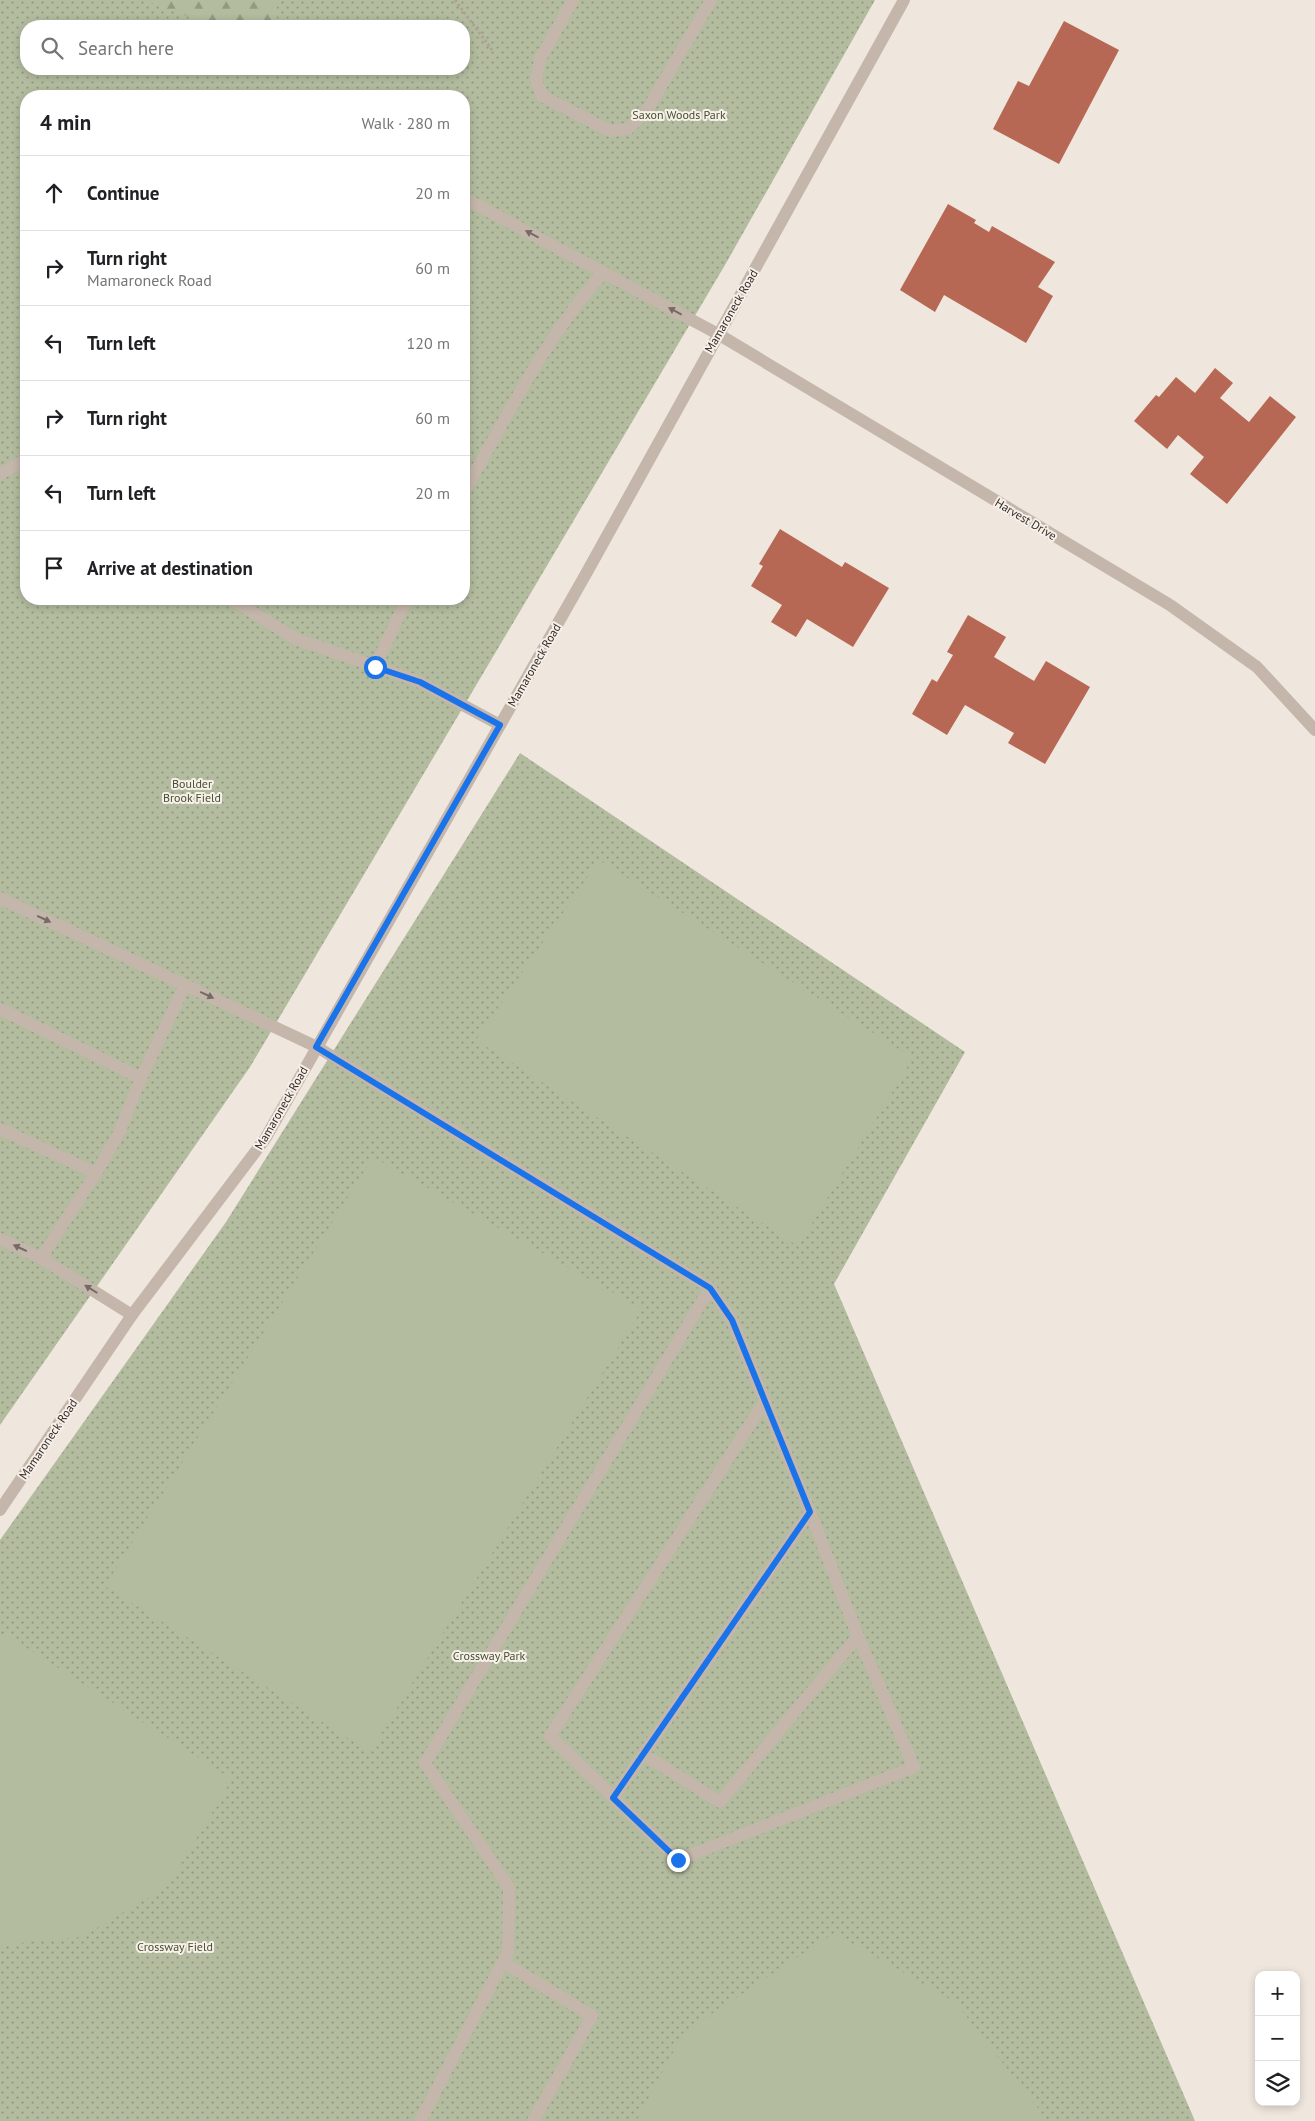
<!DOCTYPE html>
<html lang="en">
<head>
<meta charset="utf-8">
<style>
  :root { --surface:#fff; --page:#f2f2f2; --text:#202124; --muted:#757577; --line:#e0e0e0 }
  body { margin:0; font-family:"PT Sans",sans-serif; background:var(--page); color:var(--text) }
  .controls { position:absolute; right:15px; bottom:15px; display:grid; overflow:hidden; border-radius:10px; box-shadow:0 2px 8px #0003 }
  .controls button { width:45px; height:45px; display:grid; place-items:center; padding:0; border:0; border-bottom:1px solid var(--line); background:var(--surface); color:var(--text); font:25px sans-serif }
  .stop { position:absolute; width:15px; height:15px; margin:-11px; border:4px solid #1a73e8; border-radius:50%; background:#fff }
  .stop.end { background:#1a73e8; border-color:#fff; box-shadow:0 1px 5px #0008 }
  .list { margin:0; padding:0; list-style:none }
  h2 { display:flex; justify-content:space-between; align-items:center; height:65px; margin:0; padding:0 20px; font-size:21px }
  h2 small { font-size:16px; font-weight:400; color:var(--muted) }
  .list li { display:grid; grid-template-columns:32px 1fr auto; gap:15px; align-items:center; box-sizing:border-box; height:75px; padding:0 20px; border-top:1px solid var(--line) }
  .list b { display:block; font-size:19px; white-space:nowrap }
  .list p { margin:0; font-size:16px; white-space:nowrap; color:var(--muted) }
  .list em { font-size:16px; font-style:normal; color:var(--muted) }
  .icon { flex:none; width:28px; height:28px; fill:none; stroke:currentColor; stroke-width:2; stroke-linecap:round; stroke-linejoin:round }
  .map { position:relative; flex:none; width:1315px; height:2121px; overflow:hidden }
  .search { position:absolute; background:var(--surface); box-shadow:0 2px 8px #0003; left:20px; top:20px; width:450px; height:55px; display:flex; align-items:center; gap:12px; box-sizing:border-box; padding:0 18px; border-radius:20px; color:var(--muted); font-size:19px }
  .panel { position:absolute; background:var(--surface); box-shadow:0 2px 8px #0003; left:20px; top:90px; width:450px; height:515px; border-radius:20px }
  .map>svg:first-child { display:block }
  .green { fill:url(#green-dots); fill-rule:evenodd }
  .forest { fill:url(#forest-firs) }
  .pitch { fill:#b3bc9f }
  .building { fill:#b66854 }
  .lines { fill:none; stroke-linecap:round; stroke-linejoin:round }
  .path { stroke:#b1a095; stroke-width:3; stroke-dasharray:2.5 2.5; stroke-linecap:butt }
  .service { stroke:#c5b6ab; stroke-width:12 }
  .minor { stroke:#c5b6ab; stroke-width:12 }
  .tertiary { stroke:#c5b6ab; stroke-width:12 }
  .oneway { fill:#756a64 }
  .route { stroke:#1a73e8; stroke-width:6 }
  .labels { text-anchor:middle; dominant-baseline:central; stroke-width:4; stroke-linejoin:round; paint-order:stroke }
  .park-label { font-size:12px; fill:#454f30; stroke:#f7f0e9 }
  .street-label { font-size:12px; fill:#342c29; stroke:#f7f0e9 }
</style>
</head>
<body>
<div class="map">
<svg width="1315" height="2121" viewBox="0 0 1315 2121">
  <defs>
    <pattern id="green-dots" width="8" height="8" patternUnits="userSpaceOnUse" patternTransform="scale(1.25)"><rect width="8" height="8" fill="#b3bc9f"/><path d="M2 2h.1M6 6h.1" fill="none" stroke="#929982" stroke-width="1.8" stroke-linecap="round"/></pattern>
    <pattern id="forest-firs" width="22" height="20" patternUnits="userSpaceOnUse" patternTransform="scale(1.25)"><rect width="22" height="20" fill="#b3bc9f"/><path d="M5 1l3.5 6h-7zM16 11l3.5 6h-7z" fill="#929982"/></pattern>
  </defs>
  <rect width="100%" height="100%" fill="#efe6dd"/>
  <path class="green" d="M0 0H875L725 265 250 1067 0 1425ZM26 26H464V69H26ZM26 96H464V599H26Z
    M520 753 965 1052 834 1284 1195 2121H0V1540L226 1222Z"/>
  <path class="forest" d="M144 0H277V26H214Z"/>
  <path class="pitch" d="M599 860 913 1058 798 1246 476 1040Z
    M373 1157 642 1309 370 1752 105 1586Z
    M5 1634 232 1779 168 1886 82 1937 0 1945V1637Z
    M834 1933 955 2002 1048 2121H636L684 2032Z"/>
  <path class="building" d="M1064 21 1119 50 1059 164 993 129 1018 81 1029 86Z
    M948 204 976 220 974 223 989 232 992 226 1055 262 1038 287 1053 296 1026 343 944 295 935 312 900 290Z
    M1215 368 1233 383 1220 398 1249 422 1270 396 1296 417 1227 504 1190 474 1204 457 1178 435 1167 449 1134 421 1156 395 1159 397 1176 377 1195 393Z
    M780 529 842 567 845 562 889 588 853 647 807 619 796 637 771 622 782 605 751 586 763 566 759 564Z
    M968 615 1006 637 994 657 1034 681 1046 661 1090 687 1045 764 1008 743 1014 733 965 705 947 735 912 714 932 679 937 682 953 655 947 652Z"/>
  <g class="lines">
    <path class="path" d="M455 0 492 50"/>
    <path class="service" d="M573 0 540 59 536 80 542 96 610 131 628 129 646 112 711 0
      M464 492C507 417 545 337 604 272
      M231 599 296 639 420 682 500 725
      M375 667 407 599
      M0 898 317 1047
      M0 1009 141 1078 185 985
      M0 1129 96 1173 41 1258
      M96 1173 119 1133 141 1078
      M0 1239 41 1258 132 1315
      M710 1288 732 1320 810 1512 858 1636 914 1767 678 1860 550 1736 765 1401
      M643 1754 720 1802 858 1636
      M613 1798 810 1512
      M503 1962 592 2016 533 2121
      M420 2121 506 1956"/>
    <path class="minor" d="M464 198 718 334 1170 605 1257 667 1315 730
      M0 474 25 460
      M317 1047 710 1288 425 1763 509 1887 508 1952"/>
    <path class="tertiary" d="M0 1510 132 1315 265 1139 587 572 904 0"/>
  </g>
  <defs><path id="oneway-solid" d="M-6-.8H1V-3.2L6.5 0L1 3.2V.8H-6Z" transform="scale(1.25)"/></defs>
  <g class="oneway">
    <use href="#oneway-solid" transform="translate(532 234) rotate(-152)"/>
    <use href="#oneway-solid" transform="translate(675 311) rotate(-152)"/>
    <use href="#oneway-solid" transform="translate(44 919) rotate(25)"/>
    <use href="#oneway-solid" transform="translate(207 995) rotate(25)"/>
    <use href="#oneway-solid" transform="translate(20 1248) rotate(-155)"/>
    <use href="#oneway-solid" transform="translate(91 1289) rotate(-148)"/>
  </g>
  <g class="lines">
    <path class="route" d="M375 667 420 682 500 725 316 1047 710 1288 732 1320 810 1512 613 1798 678 1860"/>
  </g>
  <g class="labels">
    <g class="park-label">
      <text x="679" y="114">Saxon Woods Park</text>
      <text x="192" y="783">Boulder<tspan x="192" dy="14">Brook Field</tspan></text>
      <text x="489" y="1655">Crossway Park</text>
      <text x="175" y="1946">Crossway Field</text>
    </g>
    <g class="street-label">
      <text transform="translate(731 311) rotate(-60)">Mamaroneck Road</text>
      <text transform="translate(1026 519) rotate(31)">Harvest Drive</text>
      <text transform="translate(534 665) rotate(-60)">Mamaroneck Road</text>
      <text transform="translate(281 1108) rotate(-60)">Mamaroneck Road</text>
      <text transform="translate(48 1439) rotate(-56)">Mamaroneck Road</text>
    </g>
  </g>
</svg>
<div class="controls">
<button>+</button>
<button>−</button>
<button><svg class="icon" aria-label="layers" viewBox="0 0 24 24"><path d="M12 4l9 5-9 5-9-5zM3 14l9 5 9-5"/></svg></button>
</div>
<div class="stop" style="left:375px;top:667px"></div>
<div class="stop end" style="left:678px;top:1860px"></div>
<div class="search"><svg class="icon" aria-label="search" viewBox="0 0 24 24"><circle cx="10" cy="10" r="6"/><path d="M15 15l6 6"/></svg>Search here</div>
<section class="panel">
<h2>4 min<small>Walk · 280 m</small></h2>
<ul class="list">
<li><svg class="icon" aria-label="ahead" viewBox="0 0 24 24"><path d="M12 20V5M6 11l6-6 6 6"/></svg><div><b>Continue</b></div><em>20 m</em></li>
<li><svg class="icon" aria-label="right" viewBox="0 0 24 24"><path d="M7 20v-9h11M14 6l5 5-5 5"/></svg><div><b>Turn right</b><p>Mamaroneck Road</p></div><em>60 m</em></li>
<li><svg class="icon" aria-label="left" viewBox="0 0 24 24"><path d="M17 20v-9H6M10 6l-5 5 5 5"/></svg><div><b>Turn left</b></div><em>120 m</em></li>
<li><svg class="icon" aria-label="right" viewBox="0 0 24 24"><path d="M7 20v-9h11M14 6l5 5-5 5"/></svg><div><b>Turn right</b></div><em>60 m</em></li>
<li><svg class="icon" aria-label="left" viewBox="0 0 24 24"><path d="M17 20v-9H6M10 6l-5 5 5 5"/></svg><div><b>Turn left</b></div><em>20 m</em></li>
<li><svg class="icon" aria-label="arrive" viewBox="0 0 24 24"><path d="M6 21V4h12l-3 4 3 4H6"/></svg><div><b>Arrive at destination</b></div></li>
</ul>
</section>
</div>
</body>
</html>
